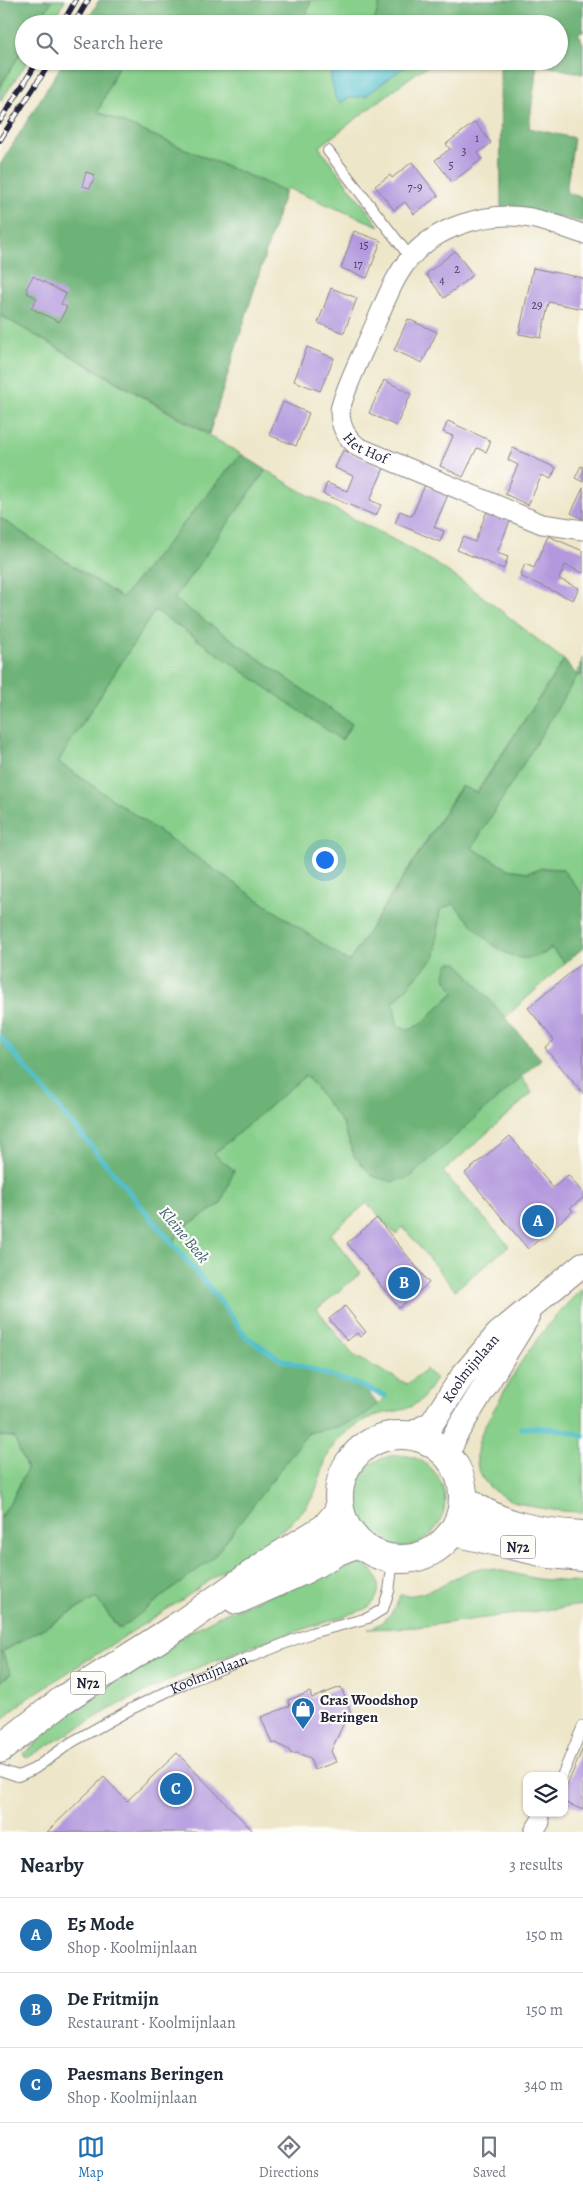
<!DOCTYPE html>
<html lang="en">
<head>
<meta charset="utf-8">
<style>
  :root { --surface:#fff; --page:#f2f2f3; --text:#1f2937; --muted:#747a83; --line:#e0e1e3; --accent:#1f6fb2 }
  body { margin:0; font-family:Alegreya,serif; background:var(--page); color:var(--text) }
  .controls { position:absolute; right:15px; bottom:15px; display:grid; overflow:hidden; border-radius:10px; box-shadow:0 1px 4px #0004 }
  .controls button { width:45px; height:45px; display:grid; place-items:center; padding:0; border:0; border-bottom:1px solid var(--line); background:var(--surface); color:var(--text); font:25px sans-serif }
  .you { position:absolute; left:324px; top:859px; width:18px; height:18px; margin:-12px; border:4px solid #fff; border-radius:50%; background:#1a73e8; box-shadow:0 0 0 8px #1a73e833 }
  .badge { display:grid; place-items:center; width:32px; height:32px; border-radius:50%; background:var(--accent); color:#fff; font-size:16px; font-weight:700 }
  .pin { position:absolute; translate:-50% -50%; border:2px solid #fff; box-shadow:0 1px 5px #0006 }
  .list { margin:0; padding:0; list-style:none }
  h2 { display:flex; justify-content:space-between; align-items:center; height:65px; margin:0; padding:0 20px; font-size:21px }
  h2 small { font-size:16px; font-weight:400; color:var(--muted) }
  .list li { display:grid; grid-template-columns:32px 1fr auto; gap:15px; align-items:center; box-sizing:border-box; height:75px; padding:0 20px; border-top:1px solid var(--line) }
  .list b { display:block; font-size:19px; white-space:nowrap }
  .list p { margin:0; font-size:16px; white-space:nowrap; color:var(--muted) }
  .list em { font-size:16px; font-style:normal; color:var(--muted) }
  .icon { flex:none; width:28px; height:28px; fill:none; stroke:currentColor; stroke-width:2; stroke-linecap:round; stroke-linejoin:round }
  .map { position:relative; flex:none; width:583px; height:1832px; overflow:hidden }
  .search { position:absolute; background:var(--surface); box-shadow:0 1px 4px #0004; left:15px; right:15px; top:15px; height:55px; display:flex; align-items:center; gap:12px; box-sizing:border-box; padding:0 18px; border-radius:28px; color:var(--muted); font-size:19px }
  .sheet { height:290px; background:var(--surface) }
  nav { display:flex; justify-content:space-around; align-items:center; box-sizing:border-box; height:70px; border-top:1px solid var(--line); background:var(--surface); font-size:14px; color:var(--muted) }
  nav a { display:grid; justify-items:center; gap:2px }
  nav .on { color:var(--accent) }
  .map>svg:first-child { display:block }
  .green { fill:#87cf8b; stroke:#547863 }
  .forest { fill:#6db277; stroke:#486a59 }
  .water { fill:#53c0cc; stroke:#3a7184 }
  .lines { fill:none; stroke-linecap:round; stroke-linejoin:round }
  .stream { stroke:#53c0cc; stroke-width:5.5 }
  .building { fill:#b398de }
  .service-casing { stroke:#888482; stroke-width:12 }
  .minor-casing { stroke:#888482; stroke-width:21 }
  .tertiary-casing { stroke:#888482; stroke-width:26 }
  .primary-casing { stroke:#888482; stroke-width:30 }
  .service { stroke:#fff; stroke-width:10 }
  .minor { stroke:#fff; stroke-width:19 }
  .tertiary { stroke:#fff; stroke-width:24 }
  .primary { stroke:#fff; stroke-width:28 }
  .rail-casing { stroke:#22223b; stroke-width:5.5 }
  .rail { stroke:#fdfcf7; stroke-width:4; stroke-dasharray:11; stroke-linecap:butt }
  .labels { text-anchor:middle; dominant-baseline:central; stroke-width:4.5; stroke-linejoin:round; paint-order:stroke }
  .number-label { font-size:12px; fill:#464064 }
  .shield { fill:#fdfcf7; stroke:#646373; stroke-width:1 }
  .shield-label { font-size:14px; font-weight:bold; fill:#22223b }
  .street-label { font-size:15px; fill:#22223b; stroke:#fdfcf7 }
  .poi-label { font-size:15px; font-weight:bold; fill:#22223b; stroke:#fdfcf7; text-anchor:start }
  .water-label { font-size:16px; font-style:italic; fill:#366175; stroke:#fdfcf7 }
</style>
</head>
<body>
<div class="map">
<svg width="583" height="1832" viewBox="0 0 583 1832">
  <rect width="100%" height="100%" fill="#fdfcf7"/>
  <filter id="ink" filterUnits="userSpaceOnUse"><feTurbulence type="fractalNoise" baseFrequency=".02" numOctaves="2"/><feDisplacementMap in="SourceGraphic" scale="10" xChannelSelector="R" yChannelSelector="G"/><feConvolveMatrix kernelMatrix="1 2 1 2 8 2 1 2 1" color-interpolation-filters="sRGB"/></filter>
  <filter id="wash" filterUnits="userSpaceOnUse"><feTurbulence type="fractalNoise" baseFrequency=".0096" numOctaves="4" result="noise"/><feDisplacementMap in="SourceGraphic" scale="20" xChannelSelector="R" yChannelSelector="G"/><feGaussianBlur stdDeviation="1.12" result="paint"/><feColorMatrix in="noise" values="0 0 0 0 0 0 0 0 0 0 0 0 0 0 0 0 0 1.4 0 .05"/><feComposite in="paint" operator="in"/></filter>
  <g filter="url(#wash)">
    <rect width="100%" height="100%" fill="#eee6c9"/>
    <path class="green" d="M52 0H65L51 24H38Z
      M311 0H381L373 24 500 20V24H304Z
      M24 47V61H28L0 102V87Z
      M120 61H437L416 73 319 147 379 226 287 188 285 191 98 112Z
      M0 315 241 454 122 598 0 518Z
      M266 470C316 502 371 526 423 556 473 585 517 625 564 660L476 793 461 786 349 962 58 762 155 610 342 740 352 724 174 599Z
      M583 674V895L562 869 543 868 528 872 508 869 472 848 577 676Z
      M453 904 543 955 551 948 565 963 505 1018 458 963 445 979 455 991 422 1023 410 1030 398 1027 393 1003 435 956 440 910Z
      M306 1075 343 1124 354 1156 410 1177 521 1076 532 1093 443 1172 509 1246 455 1290 403 1227 396 1235 367 1203 330 1234 361 1273 317 1309 353 1355 407 1384 426 1369 436 1379C430 1387 425 1398 417 1403 406 1411 394 1411 381 1414 367 1417 349 1429 339 1439 322 1456 323 1478 312 1498 306 1508 298 1515 290 1524L183 1599 28 1698 0 1721V1681L11 1674 2 1652 96 1598 119 1629 275 1475 308 1433 344 1425 378 1405 384 1397 364 1387 280 1359 245 1336 222 1303 173 1243 181 1229 221 1204 214 1154Z
      M583 1288V1512C542 1511 466 1503 478 1445 481 1428 493 1412 501 1397 522 1356 549 1320 583 1288Z
      M0 1436 14 1437 27 1469 12 1500 0 1519Z
      M353 1501a46 46 0 1 1 92 0a46 46 0 1 1-92 0Z
      M356 1558C377 1566 389 1594 366 1609L255 1645 187 1672 112 1708 27 1758 23 1754 39 1741 34 1735 169 1644 219 1616Z
      M480 1568 494 1569 538 1579 583 1583V1605L417 1627 368 1629C385 1623 394 1613 400 1595 430 1599 452 1574 480 1568Z"/>
    <path class="forest" d="M0 0H52L38 24H24V47L0 87Z
      M99 0H311L304 24H86Z
      M381 0H583V32L578 33 583 43V74L537 64 529 128 574 138 566 192 583 198V222L534 212 501 208 500 61H559V24H500L499 20 373 24Z
      M64 61H120L98 112 285 191 209 434 0 315V165Z
      M241 454 266 470 174 599 352 724 341 740 155 610 58 762 349 962 462 786 477 793 564 660 577 675 583 657V674L577 676 472 848 508 869 528 872 543 868 562 869 583 895V948L565 963 551 948C512 980 479 930 453 904L440 910 435 956 393 1003 398 1027 410 1030 422 1023 455 992C447 980 441 978 449 963H458L541 1059 410 1177 393 1182 372 1176 354 1156 343 1124 306 1075 214 1154 234 1170 221 1204 181 1229 173 1243 222 1303 245 1336 280 1359 364 1387 378 1405 363 1416 344 1425 308 1433 213 1558 120 1629 96 1598 2 1652 11 1674 0 1681V1519L12 1500 27 1469 14 1437 0 1436V518L122 598Z"/>
    <path class="water" d="M337 61H412L366 96 346 99 341 103 335 98C334 82 325 77 337 61Z"/>
    <g class="lines">
      <path class="stream" d="M0 1037 222 1303 245 1336 280 1359 364 1387 385 1396
        M521 1428C543 1427 562 1428 583 1436"/>
    </g>
    <g id="blocks">
      <path class="building" d="M475 122 491 143 478 153 482 159 452 182 435 160 450 149 446 144Z
        M412 162 438 196 414 214 405 202 394 210 375 186 390 175 392 178Z
        M86 172 95 175 90 188 82 186Z
        M354 231 381 241 367 278 341 268Z
        M455 251 473 275 444 298 426 274Z
        M533 268 583 278V309L549 302 541 338 519 334Z
        M33 276 66 294 61 304 67 307 59 322 31 308 37 298 27 293 28 291 26 289Z
        M331 288 357 298 344 333 318 323Z
        M408 319 437 332 422 363 394 350Z
        M307 347 334 358 320 391 294 381Z
        M384 380 411 394 396 426 369 413Z
        M283 402 309 413 296 446 269 435Z
        M448 421 491 441 486 452 477 448 463 477 440 466 453 436 443 432Z
        M513 448 556 468 551 479 542 475 528 505 505 494 518 465 508 460Z
        M343 450 384 468 370 500 381 505 376 516 323 494 327 483 347 491 353 476 335 468Z
        M581 466 583 467V482L575 478Z
        M425 485 448 495 434 527 444 531 440 542 395 523 400 511 412 516Z
        M583 488V519L571 513Z
        M487 511 510 521 497 553 508 557 504 569 457 550 463 537 475 542Z
        M548 536 583 551V573L565 565 559 579 579 588 573 600 520 576 525 564 534 568Z
        M583 962V1094L545 1048 554 1040 528 1008Z
        M510 1136 553 1188 568 1175 583 1193V1198L570 1208 573 1211 528 1249 465 1173Z
        M377 1218 429 1283 399 1308 347 1243Z
        M345 1306 366 1332 360 1337 357 1333 347 1341 329 1319Z
        M341 1687 351 1714 347 1716 331 1751 336 1762 314 1770 310 1758 297 1753 291 1754 289 1750 276 1743 272 1744 261 1717 290 1706 288 1700 310 1692 312 1698Z
        M583 1748V1810L564 1802V1793Z
        M177 1753 254 1832H47L104 1777 127 1801Z"/>
    </g>
  </g>
  <g filter="url(#ink)">
    <use href="#blocks" fill-opacity="0" stroke="#888482" stroke-width="1"/>
    <g class="lines">
      <g class="service-casing">
        <g id="service">
          <path d="M328 151 410 257"/>
          <path id="s1" d="M0 1770 18 1776 34 1769 72 1742 133 1708 185 1683 311 1633 368 1618 383 1609 389 1591 393 1560"/>
          <path d="M562 1776 583 1726"/>
        </g>
      </g>
      <g class="minor-casing">
        <g id="minor">
          <path id="s2" d="M583 234C564 228 544 219 524 217 485 212 436 227 410 258 393 278 384 305 373 329 362 355 347 382 340 410 340 426 345 436 358 447L542 524 583 530"/>
          <path d="M534 1832 540 1822"/>
        </g>
      </g>
      <g class="tertiary-casing">
        <g id="tertiary">
          <path id="s3" d="M410 1435 432 1423 464 1374 498 1334 583 1264"/>
          <path d="M448 1454 455 1435 528 1316"/>
        </g>
      </g>
      <g class="primary-casing">
        <path id="primary" d="M339 1497a62 62 0 1 1 124 0a62 62 0 1 1-124 0Z
          M464 1499C499 1526 540 1533 583 1535
          M454 1532 550 1554 583 1557
          M237 1600 304 1570 338 1551 358 1543
          M0 1749 64 1699 180 1625 271 1561 325 1528 340 1510"/>
      </g>
      <use href="#service" class="service"/>
      <use href="#minor" class="minor"/>
      <use href="#tertiary" class="tertiary"/>
      <use href="#primary" class="primary"/>
      <g class="rail-casing">
        <path id="rail" d="M62 24 76 0
          M74 24 88 0
          M0 121 38 61
          M0 140 51 61"/>
      </g>
      <use href="#rail" class="rail"/>
    </g>
  </g>
  <defs>
    <g id="shop-pin" transform="scale(1.25)"><path d="M0 17L-7.5 6A9.5 9.5 0 1 1 7.5 6Z" fill="#1f6fb2" stroke="#fdfcf7"/><path d="M-5-2.5h2.3a2.7 3.5 0 0 1 5.4 0H5L5.5 6h-11ZM-1.5-2.5h3a1.5 2.3 0 0 0-3 0Z" fill="#fff"/></g>
  </defs>
  <g fill-rule="evenodd">
    <use href="#shop-pin" x="303" y="1709"/>
  </g>
  <g class="labels">
    <g class="number-label">
      <text x="477" y="138">1</text>
      <text x="464" y="151">3</text>
      <text x="451" y="165">5</text>
      <text x="415" y="187">7-9</text>
      <text x="364" y="245">15</text>
      <text x="358" y="264">17</text>
      <text x="457" y="269">2</text>
      <text x="442" y="280">4</text>
      <text x="537" y="305">29</text>
    </g>
    <g class="shield">
      <rect x="500.5" y="1535.5" width="35" height="23" rx="4"/>
      <rect x="70.5" y="1671.5" width="35" height="23" rx="4"/>
    </g>
    <g class="shield-label">
      <text x="518" y="1547">N72</text>
      <text x="88" y="1683">N72</text>
    </g>
    <g class="street-label">
      <text stroke="none"><textPath href="#s2" startOffset="405">Het Hof</textPath></text>
      <text stroke="none"><textPath href="#s3" startOffset="92">Koolmijnlaan</textPath></text>
      <text stroke="none"><textPath href="#s1" startOffset="236">Koolmijnlaan</textPath></text>
    </g>
    <g class="poi-label">
      <text x="320" y="1700">Cras Woodshop<tspan x="320" dy="17">Beringen</tspan></text>
    </g>
    <g class="water-label">
      <text transform="translate(184 1235) rotate(50)">Kleine Beek</text>
    </g>
  </g>
</svg>
<div class="controls">
<button><svg class="icon" aria-label="layers" viewBox="0 0 24 24"><path d="M12 4l9 5-9 5-9-5zM3 14l9 5 9-5"/></svg></button>
</div>
<div class="you"></div>
<div class="pin badge" style="left:538px;top:1221px">A</div>
<div class="pin badge" style="left:404px;top:1283px">B</div>
<div class="pin badge" style="left:176px;top:1789px">C</div>
<div class="search"><svg class="icon" aria-label="search" viewBox="0 0 24 24"><circle cx="10" cy="10" r="6"/><path d="M15 15l6 6"/></svg>Search here</div>
</div>
<section class="sheet">
<h2>Nearby<small>3 results</small></h2>
<ul class="list">
<li><span class="badge">A</span><div><b>E5 Mode</b><p>Shop · Koolmijnlaan</p></div><em>150 m</em></li>
<li><span class="badge">B</span><div><b>De Fritmijn</b><p>Restaurant · Koolmijnlaan</p></div><em>150 m</em></li>
<li><span class="badge">C</span><div><b>Paesmans Beringen</b><p>Shop · Koolmijnlaan</p></div><em>340 m</em></li>
</ul>
</section>
<nav>
<a class="on"><svg class="icon" aria-label="map" viewBox="0 0 24 24"><path d="M3 6l6-2 6 2 6-2v14l-6 2-6-2-6 2zM9 4v14M15 6v14"/></svg>Map</a>
<a><svg class="icon" aria-label="directions" viewBox="0 0 24 24"><path d="M12 3l9 9-9 9-9-9zM9 14v-3h6M13 9l2 2-2 2"/></svg>Directions</a>
<a><svg class="icon" aria-label="saved" viewBox="0 0 24 24"><path d="M7 4h10v16l-5-4-5 4z"/></svg>Saved</a>
</nav>
</body>
</html>
